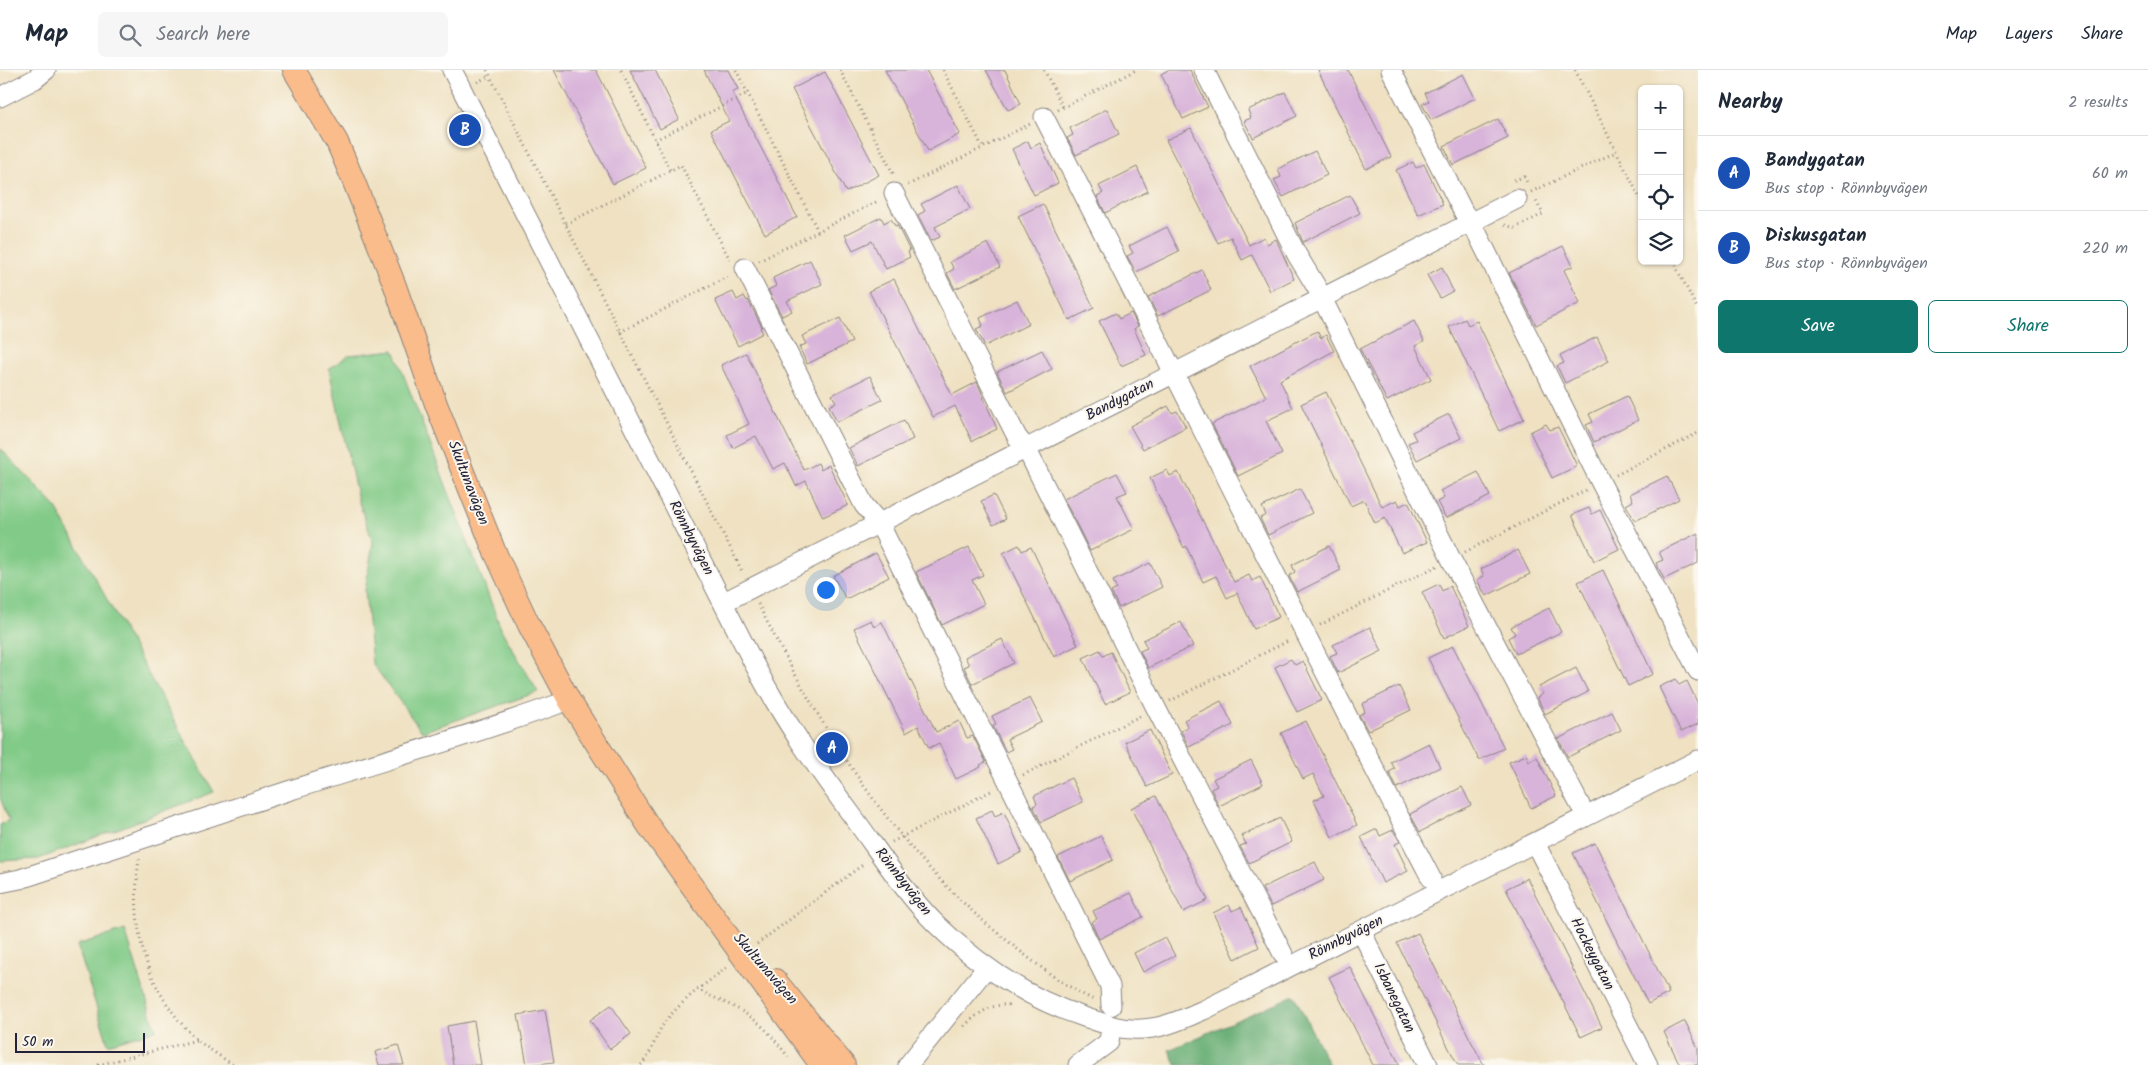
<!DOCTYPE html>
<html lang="en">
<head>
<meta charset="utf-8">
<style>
  :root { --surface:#fff; --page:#f6f6f7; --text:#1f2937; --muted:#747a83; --line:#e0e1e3; --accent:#0f766e }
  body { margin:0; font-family:Kalam,sans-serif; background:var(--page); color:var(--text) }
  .controls { position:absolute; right:15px; top:15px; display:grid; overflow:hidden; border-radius:8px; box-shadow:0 1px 4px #0004 }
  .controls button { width:45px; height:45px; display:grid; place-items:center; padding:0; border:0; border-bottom:1px solid var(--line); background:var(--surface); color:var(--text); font:25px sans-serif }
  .scale { position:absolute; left:15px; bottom:12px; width:130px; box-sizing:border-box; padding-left:5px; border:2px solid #22223b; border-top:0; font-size:14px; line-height:18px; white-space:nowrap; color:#22223b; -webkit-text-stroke:4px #fbf7ec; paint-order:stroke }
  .you { position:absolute; left:825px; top:519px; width:18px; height:18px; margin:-12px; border:4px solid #fff; border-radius:50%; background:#1a73e8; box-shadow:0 0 0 8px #1a73e833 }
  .badge { display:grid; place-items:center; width:32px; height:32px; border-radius:50%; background:var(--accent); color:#fff; font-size:16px; font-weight:700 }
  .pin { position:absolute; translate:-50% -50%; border:2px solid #fff; box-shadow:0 1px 5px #0006 }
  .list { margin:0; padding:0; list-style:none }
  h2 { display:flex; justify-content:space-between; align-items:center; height:65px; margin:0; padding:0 20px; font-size:21px }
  h2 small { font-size:16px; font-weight:400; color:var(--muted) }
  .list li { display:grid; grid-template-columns:32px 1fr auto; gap:15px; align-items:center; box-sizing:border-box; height:75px; padding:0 20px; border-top:1px solid var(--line) }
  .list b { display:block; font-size:19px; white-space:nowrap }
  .list p { margin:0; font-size:16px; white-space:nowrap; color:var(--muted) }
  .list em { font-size:16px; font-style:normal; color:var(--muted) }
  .actions { display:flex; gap:10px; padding:15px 20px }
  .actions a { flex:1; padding:11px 0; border:1px solid var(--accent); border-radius:8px; text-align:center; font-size:18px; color:var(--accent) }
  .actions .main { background:var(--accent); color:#fff }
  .icon { flex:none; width:28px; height:28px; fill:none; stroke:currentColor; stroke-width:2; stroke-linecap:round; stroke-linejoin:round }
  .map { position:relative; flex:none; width:1698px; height:995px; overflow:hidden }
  header { display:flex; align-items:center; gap:30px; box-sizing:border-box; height:70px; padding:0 25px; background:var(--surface); border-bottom:1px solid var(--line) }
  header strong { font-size:24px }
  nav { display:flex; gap:28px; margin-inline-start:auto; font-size:18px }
  .search { width:350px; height:45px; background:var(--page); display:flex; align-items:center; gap:12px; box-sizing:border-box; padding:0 18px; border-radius:8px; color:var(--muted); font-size:19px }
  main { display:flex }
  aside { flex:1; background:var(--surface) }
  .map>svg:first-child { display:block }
  .green { fill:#81ca87; stroke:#527661 }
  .forest { fill:#68ae74; stroke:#456858 }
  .building { fill:#d8b3da }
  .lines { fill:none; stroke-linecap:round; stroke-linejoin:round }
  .minor-casing { stroke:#88827e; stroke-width:21 }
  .major-casing { stroke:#88827e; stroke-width:24 }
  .path { stroke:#88827e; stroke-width:3; stroke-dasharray:1 4; stroke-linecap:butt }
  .minor { stroke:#fff; stroke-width:19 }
  .major { stroke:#fabc8b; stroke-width:22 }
  .labels { text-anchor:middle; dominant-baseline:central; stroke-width:4; stroke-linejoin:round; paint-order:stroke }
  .street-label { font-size:15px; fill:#22223b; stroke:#fbf7ec }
</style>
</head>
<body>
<header>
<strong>Map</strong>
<div class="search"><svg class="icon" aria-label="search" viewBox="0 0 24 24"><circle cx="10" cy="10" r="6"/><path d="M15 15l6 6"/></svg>Search here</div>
<nav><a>Map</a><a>Layers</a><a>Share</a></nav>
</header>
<main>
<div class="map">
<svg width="1698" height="995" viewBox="0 0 1698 995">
  <rect width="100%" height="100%" fill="#fbf7ec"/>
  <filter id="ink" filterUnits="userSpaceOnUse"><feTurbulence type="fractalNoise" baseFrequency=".02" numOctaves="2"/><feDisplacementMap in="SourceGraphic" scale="10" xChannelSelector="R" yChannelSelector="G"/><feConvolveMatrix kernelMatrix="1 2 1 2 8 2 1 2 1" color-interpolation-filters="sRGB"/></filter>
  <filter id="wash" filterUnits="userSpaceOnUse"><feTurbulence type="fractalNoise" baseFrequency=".0096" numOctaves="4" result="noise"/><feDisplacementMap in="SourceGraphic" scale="20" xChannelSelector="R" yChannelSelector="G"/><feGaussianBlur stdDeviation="1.12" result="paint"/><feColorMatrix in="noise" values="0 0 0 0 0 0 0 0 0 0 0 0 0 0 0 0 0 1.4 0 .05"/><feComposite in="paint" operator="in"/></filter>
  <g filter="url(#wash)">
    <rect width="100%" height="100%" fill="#efe1c1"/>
    <path class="green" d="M394 280 502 561 538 622 422 662 372 593 365 521 373 472 358 430 329 299 349 285Z
      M0 378 55 436 214 722 39 789 0 791V755L9 750 0 728Z
      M125 860 156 960 108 974 77 875Z"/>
    <path class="forest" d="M1294 925 1329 995H1176L1169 980Z"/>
    <g id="blocks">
      <path class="building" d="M554 0H596L646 98 613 114Z
        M630 0H655L679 49 660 59Z
        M704 0H728L738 19 732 22 797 147 765 164 711 60 729 51Z
        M885 0H926L960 64 928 81Z
        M986 0H1005L1021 34 1008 40Z
        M1168 0H1190L1208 37 1183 49 1161 4Z
        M1318 0H1348L1391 87 1366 99Z
        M825 2 879 105 846 122 792 19Z
        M1463 4 1475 28 1431 50 1422 34 1429 31 1425 23Z
        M1285 22 1297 46 1253 68 1244 51 1251 48 1248 40Z
        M1107 39 1119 64 1076 85 1067 68 1073 65 1070 58Z
        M1498 49 1508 68 1453 95 1444 76Z
        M1191 58 1249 175 1264 167 1267 174 1276 169 1294 209 1270 221 1252 185 1242 190 1231 167 1218 173 1166 70Z
        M1028 71 1031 78 1040 73 1058 113 1034 125 1012 79Z
        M1315 81 1327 105 1283 127 1274 110 1281 107 1278 99Z
        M1413 92 1416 98 1424 94 1443 134 1418 145 1396 100Z
        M1137 97 1148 121 1105 143 1097 126 1103 123 1099 116Z
        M958 115 970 139 935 157 940 167 931 171 918 145 925 141 921 134Z
        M1350 125 1360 143 1303 172 1295 153Z
        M1043 134 1094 238 1069 250 1018 146Z
        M881 147 884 153 891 149 895 156 897 155 910 181 908 182 910 187 886 199 872 171 853 180 845 165Z
        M1167 157 1179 181 1136 202 1127 186 1133 183 1129 176Z
        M988 173 1000 197 955 219 947 203 954 199 950 192Z
        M1563 176 1573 196 1564 200 1580 233 1536 255 1509 203Z
        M810 190 822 214 787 231 792 241 782 246 768 220 776 216 773 208Z
        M1442 197 1453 221 1440 228 1427 205Z
        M1202 200 1211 220 1158 246 1148 227Z
        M894 209 952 325 977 312 997 359 972 371 955 336 933 347 869 221Z
        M733 222 737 230 744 226 747 231 748 230 762 257 760 258 763 263 738 276 715 230Z
        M1017 230 1029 254 985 276 976 259 983 256 980 248Z
        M1116 243 1119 249 1131 243 1138 256 1134 259 1146 285 1121 296 1099 251Z
        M840 248 852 272 807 294 799 277 806 274 802 266Z
        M1465 249 1468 255 1477 251 1524 349 1499 361 1449 257Z
        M1414 251 1424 271 1415 276 1431 309 1387 331 1360 279Z
        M1317 261 1321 268 1326 265 1334 281 1280 310 1293 338 1266 351 1282 384 1238 406 1212 354 1266 327 1250 296Z
        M1597 267 1609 291 1565 313 1557 296 1564 293 1560 285Z
        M1042 280 1052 299 1007 322 997 302Z
        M746 283 804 400 818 393 821 400 829 395 848 435 823 447 806 411 796 416 785 393 773 399 756 366 733 378 727 365 749 354 721 295Z
        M870 306 882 330 837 352 829 336 836 332 832 325Z
        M1326 322 1382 437 1397 430 1400 436 1408 432 1427 472 1402 483 1385 448 1375 453 1364 430 1351 436 1301 334Z
        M1627 326 1638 350 1594 372 1586 355 1593 352 1589 344Z
        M1168 336 1172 343 1177 341 1186 357 1143 379 1130 356Z
        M1449 344 1461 368 1417 390 1408 373 1416 370 1412 362Z
        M904 350 913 369 858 396 849 378Z
        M1546 354 1550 360 1558 357 1577 396 1552 408 1530 362Z
        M1167 400 1170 406 1178 402 1234 512 1249 505 1252 511 1260 507 1279 547 1254 559 1237 523 1227 528 1216 506 1203 512 1186 476 1184 478 1150 408Z
        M1478 402 1490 426 1446 448 1437 432 1444 428 1440 421Z
        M1117 403 1127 422 1117 426 1134 459 1090 481 1064 429Z
        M1667 406 1679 429 1635 451 1626 435 1633 431 1630 424Z
        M1300 419 1312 443 1268 465 1260 448 1266 445 1262 437Z
        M994 425 1006 449 993 455 981 431Z
        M1589 438 1592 444 1600 440 1619 479 1594 491 1572 445Z
        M1698 463V493L1664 509 1656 493 1663 490 1659 482Z
        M1019 475 1022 481 1031 477 1078 575 1054 587 1003 483Z
        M1329 476 1341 500 1297 522 1289 506 1295 502 1292 495Z
        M969 477 983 505 972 510 984 534 942 555 916 502Z
        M1518 480 1530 504 1486 526 1477 510 1484 506 1481 499Z
        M876 483 889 507 846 529 833 506Z
        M1150 493 1162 517 1119 538 1111 522 1117 519 1113 511Z
        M1603 500 1653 604 1628 616 1578 512Z
        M1439 514 1442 521 1450 516 1469 556 1444 568 1422 522Z
        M1549 538 1561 562 1516 584 1508 568 1515 564 1511 557Z
        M871 550 874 557 882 552 936 662 959 651 967 668 973 666 986 692 980 695 981 697 956 709 939 673 929 678 918 656 906 663 854 558Z
        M1181 552 1193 576 1148 598 1140 581 1147 578 1143 570Z
        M1370 557 1382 581 1338 603 1330 586 1337 583 1333 575Z
        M1002 569 1014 593 972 614 964 597 969 595 965 587Z
        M1453 576 1504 678 1479 690 1428 588Z
        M1100 580 1103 586 1111 582 1130 622 1105 634 1083 588Z
        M1291 589 1295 595 1303 591 1322 630 1297 642 1275 597Z
        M1576 598 1588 622 1545 644 1537 627 1543 624 1539 617Z
        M1676 609 1679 615 1687 611 1698 634V654L1681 662 1659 617Z
        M1399 616 1411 640 1368 661 1359 645 1365 642 1362 634Z
        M1030 628 1042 652 1007 669 1012 679 1006 682 993 656 996 654 992 646Z
        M1221 631 1233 655 1189 677 1181 661 1188 657 1184 650Z
        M1612 642 1621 660 1568 687 1558 669Z
        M1306 651 1357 755 1332 767 1314 730 1324 726 1313 704 1303 709 1281 663Z
        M1150 660 1172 705 1147 717 1125 672Z
        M1429 673 1440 697 1397 718 1389 702 1395 699 1391 692Z
        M1526 685 1529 691 1537 687 1556 726 1531 738 1509 692Z
        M1251 690 1263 714 1219 736 1211 719 1217 716 1213 709Z
        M1071 708 1083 732 1041 752 1033 736 1037 734 1034 726Z
        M1462 717 1471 735 1420 762 1410 744Z
        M1156 726 1208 830 1183 842 1131 738Z
        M992 740 995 746 1004 742 1022 782 998 794 976 748Z
        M1280 748 1292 772 1249 793 1240 776 1246 774 1242 766Z
        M1377 759 1380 766 1393 760 1400 772 1395 774 1408 801 1383 813 1361 767Z
        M1101 766 1113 790 1070 811 1058 787Z
        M1595 773 1669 923 1648 934 1573 783Z
        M1315 792 1324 810 1271 836 1262 818Z
        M1527 808 1602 957 1581 967 1506 819Z
        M1131 823 1143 847 1099 869 1091 852 1097 849 1093 841Z
        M1229 835 1232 841 1241 837 1259 877 1235 889 1213 843Z
        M1418 863 1471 971 1484 995H1458L1444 969 1397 873Z
        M1165 867 1175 886 1143 902 1134 883Z
        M1350 897 1377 951 1400 995H1373L1329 907Z
        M611 935 631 964 610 979 590 950Z
        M545 940 554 992 527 995 518 945Z
        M474 951 481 995H453L447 956Z
        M1685 951 1698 978V995H1680L1664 962Z
        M398 975 404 995H379L375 982Z"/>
    </g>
  </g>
  <g filter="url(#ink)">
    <use href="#blocks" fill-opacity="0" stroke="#88827e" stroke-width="1"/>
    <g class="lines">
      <g class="minor-casing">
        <path id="minor" d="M452 0 753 592C782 648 817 698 854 748 880 783 904 822 935 853 977 894 1028 929 1084 947 1100 952 1116 959 1132 959 1159 961 1183 949 1208 938L1698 690
          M1204 0 1297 185 1317 218 1451 489 1580 735
          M1391 0 1464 143 1472 153 1601 413 1698 601
          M0 27 35 9 46 0
          M1044 47C1174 300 1299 556 1431 808
          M894 123 1017 367 1026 378 1156 638 1283 884
          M745 198 864 435 879 453 1110 916 1111 936
          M724 532 1517 129
          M1535 773 1648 995
          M0 813 20 809C111 780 201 750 291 720 384 690 478 664 569 630
          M1361 861 1428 995
          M908 995 987 897
          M1078 995 1109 972 1111 956"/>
      </g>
      <g class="major-casing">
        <path id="major" d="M294 0 337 72 354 112 395 216 436 334 494 480 529 555 569 630 648 755 821 995
          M775 910 844 995"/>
      </g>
      <path class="path" d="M487 0 743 503
        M621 0 670 100
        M736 0 818 161
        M840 0 894 105
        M943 0 983 78
        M1044 0 1063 37
        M1575 0 1642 132
        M477 12 490 6
        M1058 40 1136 0
        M655 70 748 23
        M1514 110 1524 107 1528 114
        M908 115 1030 54
        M1531 122 1616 82
        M566 154 681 95 730 190
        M1505 155 1515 158 1543 144 1535 129
        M759 191 878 131
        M1673 191 1698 240
        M620 262 731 205
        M1616 405 1698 363
        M1465 482 1586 420
        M758 534C823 662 895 783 1010 873 1036 894 1064 916 1094 930
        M1320 555 1437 496
        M1170 631 1290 570
        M1023 705 1140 646
        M892 772 993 720
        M139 789C130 859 144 917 195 968 206 978 221 986 233 995
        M757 874 865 793
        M697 919C713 928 731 934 746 944 764 955 776 971 789 988
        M964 956C979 943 991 933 1012 935
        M98 995 197 970
        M641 995C651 985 655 967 663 955 680 931 704 915 726 898"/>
      <use href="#minor" class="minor"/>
      <use href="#major" class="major"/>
    </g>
  </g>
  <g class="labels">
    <g class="street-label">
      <text transform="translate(1120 330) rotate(-27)">Bandygatan</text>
      <text transform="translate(468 413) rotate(69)">Skultunavägen</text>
      <text transform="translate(691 468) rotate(63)">Rönnbyvägen</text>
      <text transform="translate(903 812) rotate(52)">Rönnbyvägen</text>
      <text transform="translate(1346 868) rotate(-27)">Rönnbyvägen</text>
      <text transform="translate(1592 884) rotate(63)">Hockeygatan</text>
      <text transform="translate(765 899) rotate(49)">Skultunavägen</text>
      <text transform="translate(1394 928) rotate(64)">Isbanegatan</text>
    </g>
  </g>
</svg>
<div class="controls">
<button>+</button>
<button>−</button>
<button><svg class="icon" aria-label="locate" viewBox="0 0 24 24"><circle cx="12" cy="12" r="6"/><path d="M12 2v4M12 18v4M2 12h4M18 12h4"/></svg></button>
<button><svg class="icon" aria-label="layers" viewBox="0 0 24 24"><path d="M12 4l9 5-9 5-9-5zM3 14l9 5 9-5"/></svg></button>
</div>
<div class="scale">50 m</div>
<div class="you"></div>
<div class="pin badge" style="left:832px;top:678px;background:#1a4fb4">A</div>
<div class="pin badge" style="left:465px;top:60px;background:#1a4fb4">B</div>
</div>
<aside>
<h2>Nearby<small>2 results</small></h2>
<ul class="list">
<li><span class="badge" style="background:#1a4fb4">A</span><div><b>Bandygatan</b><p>Bus stop · Rönnbyvägen</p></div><em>60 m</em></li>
<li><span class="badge" style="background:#1a4fb4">B</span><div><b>Diskusgatan</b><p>Bus stop · Rönnbyvägen</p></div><em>220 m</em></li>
</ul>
<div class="actions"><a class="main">Save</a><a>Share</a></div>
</aside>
</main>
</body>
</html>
